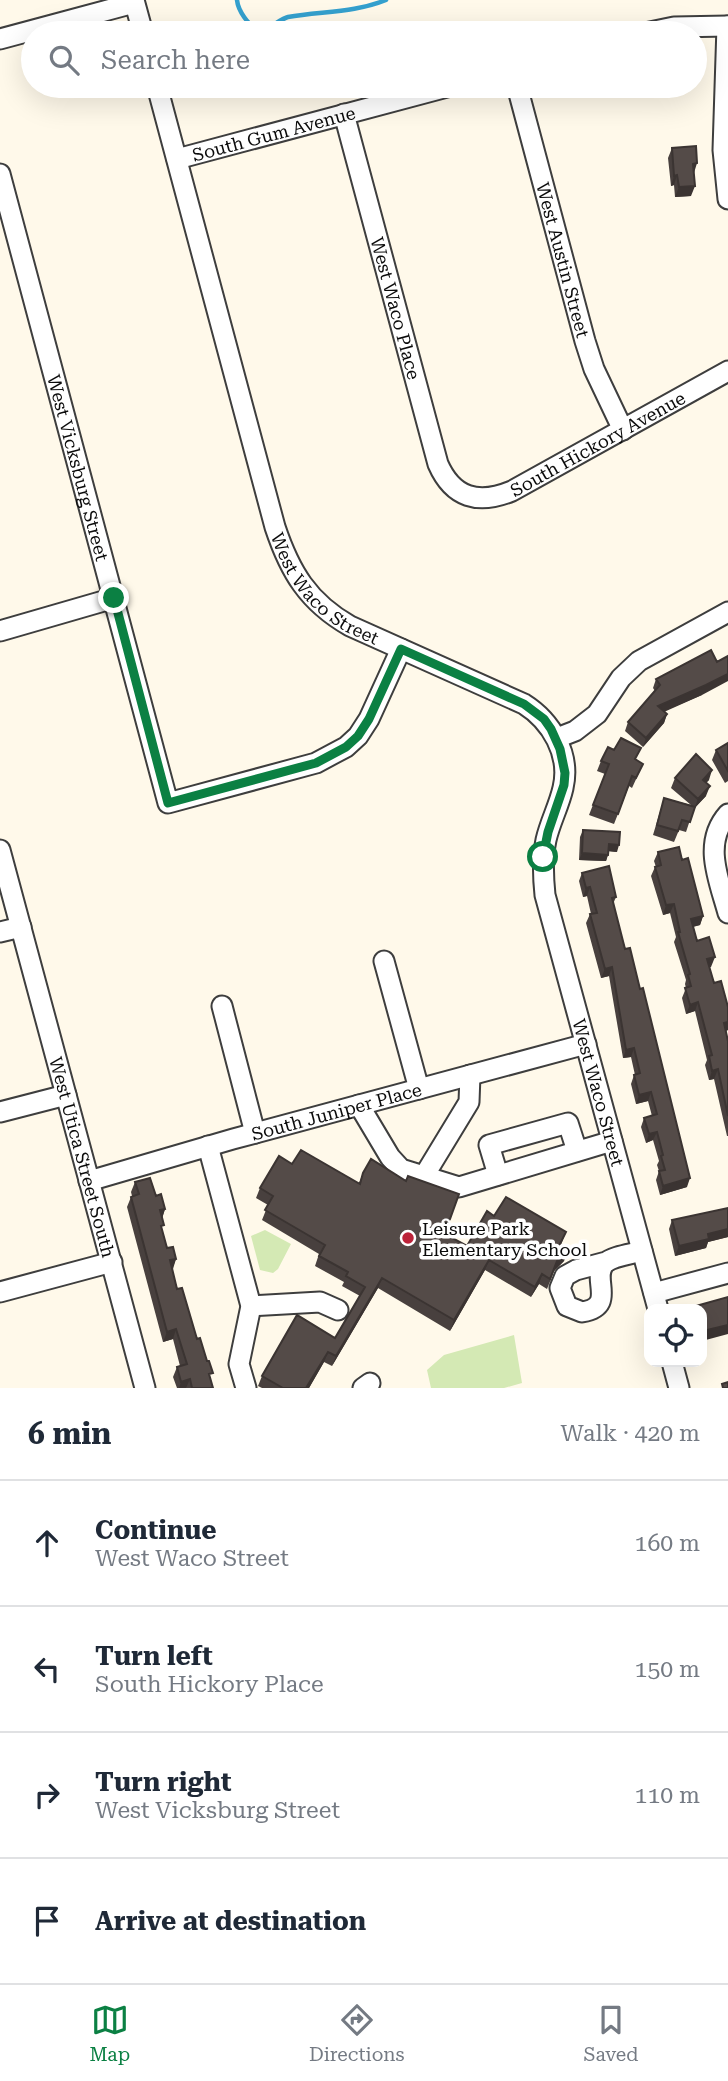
<!DOCTYPE html>
<html lang="en">
<head>
<meta charset="utf-8">
<style>
  :root { --surface:#fff; --page:#f6f6f7; --text:#1f2937; --muted:#747a83; --line:#e0e1e3; --accent:#0b8043 }
  body { margin:0; font-family:"Roboto Serif",serif; background:var(--page); color:var(--text) }
  .controls { position:absolute; right:21px; bottom:21px; display:grid; overflow:hidden; border-radius:14px; box-shadow:0 7px 28px #0002 }
  .controls button { width:63px; height:63px; display:grid; place-items:center; padding:0; border:0; border-bottom:2px solid var(--line); background:var(--surface); color:var(--text); font:35px sans-serif }
  .stop { position:absolute; width:21px; height:21px; margin:-16px; border:5px solid #0b8043; border-radius:50%; background:#fff }
  .stop.end { background:#0b8043; border-color:#fff; box-shadow:0 2px 7px #0008 }
  .list { margin:0; padding:0; list-style:none }
  h2 { display:flex; justify-content:space-between; align-items:center; height:91px; margin:0; padding:0 28px; font-size:30px }
  h2 small { font-size:23px; font-weight:400; color:var(--muted) }
  .list li { display:grid; grid-template-columns:46px 1fr auto; gap:21px; align-items:center; box-sizing:border-box; height:126px; padding:0 28px; border-top:2px solid var(--line) }
  .list b { display:block; font-size:26px; white-space:nowrap }
  .list p { margin:0; font-size:23px; white-space:nowrap; color:var(--muted) }
  .list em { font-size:23px; font-style:normal; color:var(--muted) }
  .icon { flex:none; width:38px; height:38px; fill:none; stroke:currentColor; stroke-width:2; stroke-linecap:round; stroke-linejoin:round }
  .map { position:relative; flex:none; width:728px; height:1388px; overflow:hidden }
  .search { position:absolute; background:var(--surface); box-shadow:0 7px 28px #0002; left:21px; right:21px; top:21px; height:77px; display:flex; align-items:center; gap:18px; box-sizing:border-box; padding:0 24px; border-radius:38px; color:var(--muted); font-size:26px }
  .sheet { height:595px; background:var(--surface) }
  nav { display:flex; justify-content:space-around; align-items:center; box-sizing:border-box; height:98px; border-top:2px solid var(--line); background:var(--surface); font-size:19px; color:var(--muted) }
  nav a { display:grid; justify-items:center; gap:4px }
  nav .on { color:var(--accent) }
  .map>svg:first-child { display:block }
  .green { fill:#d4e9b4 }
  .lines { fill:none; stroke-linecap:round; stroke-linejoin:round }
  .stream { stroke:#34a0ce; stroke-width:4.5 }
  .minor-casing { stroke:#3e3e3e; stroke-width:23 }
  .minor { stroke:#fff; stroke-width:19 }
  .wall { fill:#48403e }
  .shaded-wall { fill:#3b3432 }
  .building { fill:#544b48; stroke:#3b3432; stroke-width:2 }
  .route { stroke:#0b8043; stroke-width:9 }
  .poi-dot { fill:#bc2339; stroke:#fff; stroke-width:2.5 }
  .labels { text-anchor:middle; dominant-baseline:central; stroke-width:7; stroke-linejoin:round; paint-order:stroke }
  .street-label { font-size:18px; fill:#0b0b0b; stroke:#fff }
  .poi-label { font-size:18px; fill:#0b0b0b; stroke:#fff; text-anchor:start }
</style>
</head>
<body>
<div class="map">
<svg width="728" height="1388" viewBox="0 0 728 1388">
  <rect width="100%" height="100%" fill="#fff9ea"/>
  <path class="green" d="M265 1230 291 1244 278 1269 273 1273 260 1270 251 1236Z
    M514 1335 522 1383 504 1388H431L427 1370 444 1355Z"/>
  <g class="lines">
    <path class="stream" d="M237 0C238 10 248 26 259 30 265 32 280 19 288 17 321 11 354 13 386 0"/>
    <g class="minor-casing">
      <g id="minor">
        <path d="M134 0 143 33"/>
        <path d="M727 26 723 150 728 199"/>
        <path d="M645 33 674 27 728 26"/>
        <path d="M0 39 134 3"/>
        <path id="s1" d="M157 86 275 527C290 572 308 602 350 626L524 704C551 721 571 754 563 788 559 806 550 822 546 840 542 859 543 876 545 895L658 1309"/>
        <path id="s2" d="M517 86 585 341 594 369 623 430"/>
        <path id="s3" d="M344 114 438 464C453 498 478 505 512 491L728 371"/>
        <path id="s4" d="M177 159 451 86"/>
        <path id="s5" d="M0 174 168 803 316 763 346 747 358 736 369 719 401 649"/>
        <path d="M0 631 114 598"/>
        <path d="M557 738 575 731 597 714 621 678 639 661 728 612"/>
        <path d="M728 814C702 843 719 880 728 913"/>
        <path id="s6" d="M0 850 145 1388"/>
        <path d="M0 932 21 927"/>
        <path d="M384 961 419 1089"/>
        <path d="M222 1006 255 1133"/>
        <path d="M359 1105 390 1157 401 1169 459 1187 612 1141"/>
        <path d="M0 1112 66 1095"/>
        <path d="M208 1146 251 1306 239 1364 246 1388"/>
        <path d="M498 1175 489 1145 568 1123 577 1151"/>
        <path d="M424 1176 469 1102 470 1075"/>
        <path id="s7" d="M89 1181 233 1139 586 1044"/>
        <path d="M606 1262 576 1270 565 1276 560 1288 567 1306 582 1312C618 1306 590 1278 605 1263 613 1256 632 1254 642 1251"/>
        <path d="M0 1292 112 1262"/>
        <path d="M654 1293 728 1273"/>
        <path d="M251 1306 320 1302 338 1310"/>
        <path d="M672 1362 679 1388"/>
        <path d="M363 1388 370 1383"/>
      </g>
    </g>
    <use href="#minor" class="minor"/>
  </g>
  <path class="wall" d="M672 148 691 196 675 197 674 185 671 186 668 158Z
    M656 679 702 695 664 711 667 714 664 723 643 747 625 731 628 722 655 691 653 688Z
    M728 743V781L725 783 712 760 716 750Z
    M636 760 643 764 632 788 629 786 614 824 589 815 605 774 597 771 601 761Z
    M675 778 709 780 706 782V796L694 808 686 832 679 830 674 842 653 835 664 798 691 805 671 788Z
    M583 830 617 852 609 851 606 861 579 860 580 837Z
    M658 852 682 860 703 916 700 925 693 927 697 941 711 967H709L714 983 728 1007V1030L726 1031 728 1041V1136H727L714 1079 709 1080 705 1065 707 1060 695 1011 686 1014 682 998 686 988 685 984 686 980 674 942 676 937 670 913 663 915 651 876 655 867H656L654 861Z
    M582 873 616 897 613 904 687 1187 660 1195 656 1180 659 1171 657 1165 659 1161 653 1140 646 1143 641 1127 644 1118 652 1116 648 1101 636 1104 631 1084 634 1075H635L631 1057 623 1058 609 976 601 978 586 923 590 914H591L587 896 583 897 579 881Z
    M292 1164 359 1183 363 1173 447 1229 444 1233 467 1246 494 1216 566 1232 560 1247 567 1251 564 1261 554 1271 547 1289 539 1284 531 1297 485 1270 450 1331 378 1288 332 1366 324 1362 309 1388H262L258 1386 262 1376 335 1338 360 1296 342 1286 344 1282 315 1266 319 1254 262 1220 268 1205 256 1198 260 1188Z
    M135 1182 156 1196 165 1209 162 1218V1230L167 1248 176 1259 172 1269 177 1289 197 1339 213 1388H177L173 1377 177 1367 180 1366 173 1339 163 1342 127 1207 131 1197 132 1196 131 1192Z
    M728 1208V1237L708 1242 706 1248 675 1256 669 1229 672 1220Z"/>
  <path class="shaded-wall" d="M697 163 694 173 693 164Z
    M677 175 674 185 671 186 674 176Z
    M695 186 691 196 675 197 679 187Z
    M728 674V681L702 695 655 716 658 706Z
    M667 714 664 723 643 747 646 738Z
    M712 770 709 780 700 790 703 780Z
    M710 786 706 796 694 809 698 799Z
    M609 844 619 845 617 852 606 851Z
    M582 853 608 855 606 861 579 860Z
    M590 887 587 896 583 897 586 888Z
    M674 904 670 913 663 915 666 905Z
    M703 916 700 925 687 928 691 919Z
    M715 957 711 967 704 969 707 959Z
    M612 967 609 976 601 978 605 969Z
    M698 1002 695 1011 686 1014 690 1005Z
    M728 1022V1030L721 1032 724 1023Z
    M634 1048 631 1057 623 1058 626 1050Z
    M718 1069 714 1079 709 1080 712 1071Z
    M651 1092 648 1101 636 1104 639 1095Z
    M657 1132 653 1140 646 1143 649 1134Z
    M690 1178 687 1187 660 1195 663 1186Z
    M165 1209 162 1219 160 1210Z
    M450 1219 447 1229 438 1242 441 1232Z
    M728 1229V1237L708 1242 706 1248 675 1256 679 1246 708 1234Z
    M567 1251 564 1261 554 1271 547 1289 557 1261Z
    M176 1259 173 1269 166 1270 170 1260Z
    M489 1260 485 1270 450 1331 454 1320Z
    M542 1274 539 1284 531 1297 535 1287Z
    M382 1278 378 1288 332 1366 336 1356Z
    M728 1325V1334L702 1341 703 1331Z
    M176 1329 173 1339 163 1342 167 1332Z
    M328 1352 324 1362 309 1388H306Z
    M190 1379 186 1388H179L181 1382Z"/>
  <path class="building" d="M696 146 697 163 693 164 695 186 679 187 677 175 674 176 672 148Z
    M711 650 717 662 728 656V674L706 685 658 706 667 714 646 738 628 722 660 685 656 679Z
    M621 738 641 748 635 759 643 764 636 778 632 776 618 814 593 805 609 764 601 761 608 747 614 750Z
    M728 743V771L716 750Z
    M696 754 712 770 703 780 710 786 698 799 675 778Z
    M664 798 695 807 690 822 682 820 678 831 657 825Z
    M583 830 620 832 619 845 609 844 608 855 582 853Z
    M679 847 682 860 688 858 703 916 691 919 697 941 709 937 715 957 707 959 714 983 721 981 728 1007V1022L724 1023 728 1041V1116L718 1069 712 1071 709 1056 712 1055 698 1002 690 1005 685 988 691 986 688 975 690 974 678 932H680L674 904 666 905 655 867 661 865 658 852Z
    M609 866 616 897 612 898 625 949 630 948 640 989 643 988 690 1178 663 1186 659 1171 665 1170 661 1156 663 1155 657 1132 649 1134 644 1118 657 1114 651 1092 639 1095 634 1075 640 1073 634 1048 626 1050 612 967 605 969 590 914 597 913 590 887 586 888 582 873Z
    M301 1150 360 1184 363 1173 371 1159 406 1181 408 1176 459 1194 450 1219 441 1232 467 1246 487 1211 494 1216 506 1197 566 1232 559 1246 567 1251 557 1261 550 1279 542 1274 535 1287 489 1260 454 1320 382 1278 336 1356 328 1352 306 1388H283L262 1376 297 1315 335 1338 365 1287 346 1276 348 1272 319 1256 325 1245 265 1210 273 1196 260 1188 279 1156 292 1164Z
    M150 1178 156 1196 161 1194 165 1209 160 1210 164 1225 161 1226 167 1248 173 1247 176 1259 170 1260 177 1289 182 1288 197 1339 200 1338 207 1361H209L213 1373 209 1374 213 1388H192L190 1379 181 1382 177 1367 187 1364 176 1329 167 1332 131 1197 139 1194 135 1182Z
    M728 1208V1229L708 1234 709 1239 679 1246 672 1220Z
    M728 1297V1325L703 1331 702 1327V1309H697L696 1306Z
    M728 1382V1388H723L722 1384Z"/>
  <g class="lines">
    <path class="route" d="M114 598 168 803 316 763 346 747 358 736 369 719 401 649 524 704 544 719 551 729 560 749 565 773 564 785 548 832 543 857"/>
  </g>
  <circle class="poi-dot" cx="408" cy="1238" r="7"/>
  <g class="labels">
    <g class="street-label">
      <text stroke="none"><textPath href="#s4" startOffset="100">South Gum Avenue</textPath></text>
      <text stroke="none"><textPath href="#s2" startOffset="180">West Austin Street</textPath></text>
      <text stroke="none"><textPath href="#s3" startOffset="201">West Waco Place</textPath></text>
      <text stroke="none"><textPath href="#s3" startOffset="550">South Hickory Avenue</textPath></text>
      <text stroke="none"><textPath href="#s5" startOffset="304">West Vicksburg Street</textPath></text>
      <text stroke="none"><textPath href="#s1" startOffset="539">West Waco Street</textPath></text>
      <text stroke="none"><textPath href="#s1" startOffset="1188">West Waco Street</textPath></text>
      <text stroke="none"><textPath href="#s7" startOffset="257">South Juniper Place</textPath></text>
      <text stroke="none"><textPath href="#s6" startOffset="318">West Utica Street South</textPath></text>
    </g>
    <g class="poi-label">
      <text x="422" y="1228">Leisure Park<tspan x="422" dy="21">Elementary School</tspan></text>
    </g>
  </g>
</svg>
<div class="controls">
<button><svg class="icon" aria-label="locate" viewBox="0 0 24 24"><circle cx="12" cy="12" r="6"/><path d="M12 2v4M12 18v4M2 12h4M18 12h4"/></svg></button>
</div>
<div class="stop" style="left:543px;top:857px"></div>
<div class="stop end" style="left:114px;top:598px"></div>
<div class="search"><svg class="icon" aria-label="search" viewBox="0 0 24 24"><circle cx="10" cy="10" r="6"/><path d="M15 15l6 6"/></svg>Search here</div>
</div>
<section class="sheet">
<h2>6 min<small>Walk · 420 m</small></h2>
<ul class="list">
<li><svg class="icon" aria-label="ahead" viewBox="0 0 24 24"><path d="M12 20V5M6 11l6-6 6 6"/></svg><div><b>Continue</b><p>West Waco Street</p></div><em>160 m</em></li>
<li><svg class="icon" aria-label="left" viewBox="0 0 24 24"><path d="M17 20v-9H6M10 6l-5 5 5 5"/></svg><div><b>Turn left</b><p>South Hickory Place</p></div><em>150 m</em></li>
<li><svg class="icon" aria-label="right" viewBox="0 0 24 24"><path d="M7 20v-9h11M14 6l5 5-5 5"/></svg><div><b>Turn right</b><p>West Vicksburg Street</p></div><em>110 m</em></li>
<li><svg class="icon" aria-label="arrive" viewBox="0 0 24 24"><path d="M6 21V4h12l-3 4 3 4H6"/></svg><div><b>Arrive at destination</b></div></li>
</ul>
</section>
<nav>
<a class="on"><svg class="icon" aria-label="map" viewBox="0 0 24 24"><path d="M3 6l6-2 6 2 6-2v14l-6 2-6-2-6 2zM9 4v14M15 6v14"/></svg>Map</a>
<a><svg class="icon" aria-label="directions" viewBox="0 0 24 24"><path d="M12 3l9 9-9 9-9-9zM9 14v-3h6M13 9l2 2-2 2"/></svg>Directions</a>
<a><svg class="icon" aria-label="saved" viewBox="0 0 24 24"><path d="M7 4h10v16l-5-4-5 4z"/></svg>Saved</a>
</nav>
</body>
</html>
